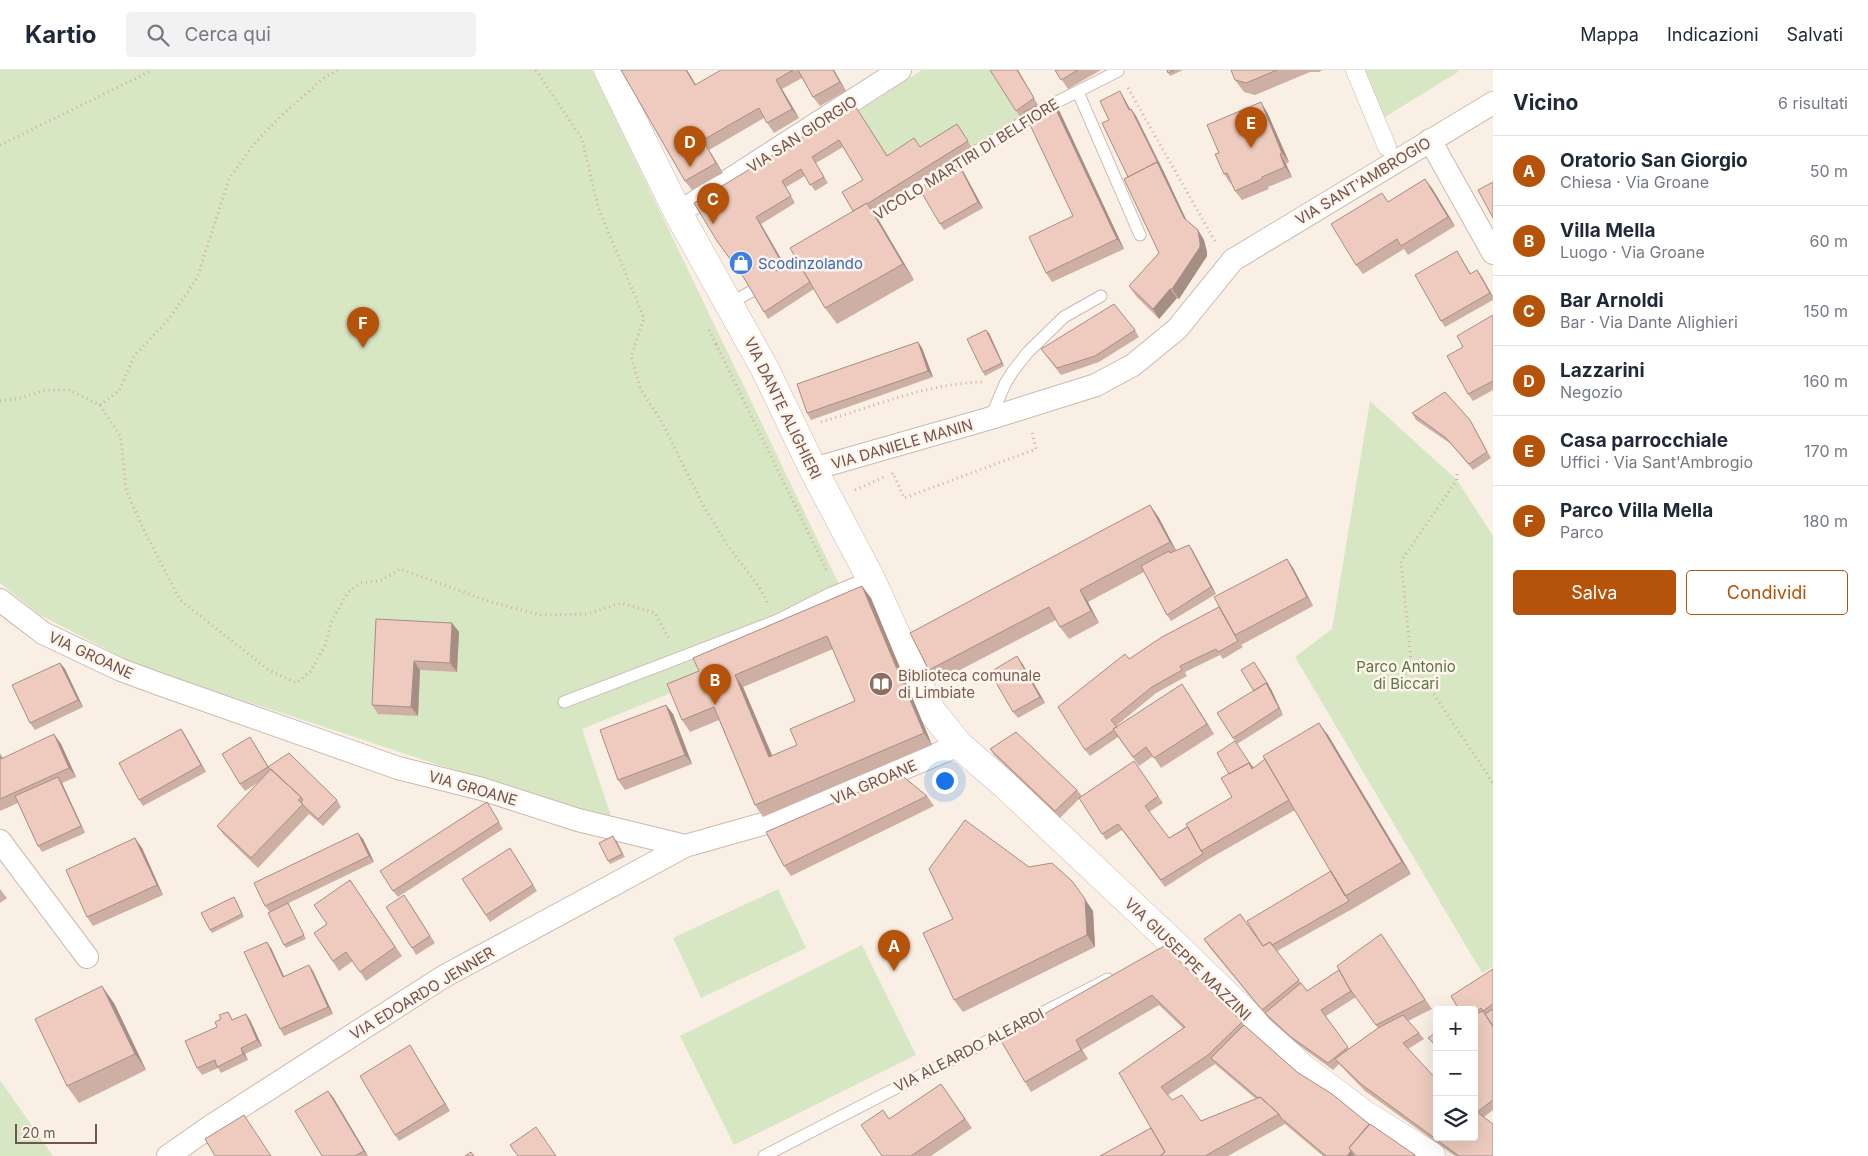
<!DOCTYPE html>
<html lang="it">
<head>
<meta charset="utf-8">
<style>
  :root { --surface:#fff; --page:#f2f2f3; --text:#1f2937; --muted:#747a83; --line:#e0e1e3; --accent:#b45309 }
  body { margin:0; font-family:Inter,sans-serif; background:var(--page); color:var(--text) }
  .controls { position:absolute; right:15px; bottom:15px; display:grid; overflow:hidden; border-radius:5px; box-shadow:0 5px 20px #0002 }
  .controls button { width:45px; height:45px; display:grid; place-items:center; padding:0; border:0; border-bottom:1px solid var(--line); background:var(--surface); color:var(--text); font:25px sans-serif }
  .scale { position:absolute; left:15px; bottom:12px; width:82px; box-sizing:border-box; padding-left:5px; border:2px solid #71544c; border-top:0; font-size:14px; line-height:18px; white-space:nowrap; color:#71544c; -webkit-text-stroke:4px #fef4eb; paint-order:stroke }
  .you { position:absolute; left:944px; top:710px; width:18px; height:18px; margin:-12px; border:4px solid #fff; border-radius:50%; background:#1a73e8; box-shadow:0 0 0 8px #1a73e833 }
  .badge { display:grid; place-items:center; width:32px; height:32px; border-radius:50%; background:var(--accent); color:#fff; font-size:16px; font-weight:700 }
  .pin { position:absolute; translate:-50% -41px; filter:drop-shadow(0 1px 2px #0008) }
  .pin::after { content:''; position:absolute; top:26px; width:18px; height:15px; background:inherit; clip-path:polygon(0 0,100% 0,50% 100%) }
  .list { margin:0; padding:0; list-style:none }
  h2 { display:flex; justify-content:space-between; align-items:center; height:65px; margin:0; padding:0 20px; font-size:21px }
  h2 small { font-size:16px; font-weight:400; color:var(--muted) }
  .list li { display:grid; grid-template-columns:32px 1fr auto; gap:15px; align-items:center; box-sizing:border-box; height:70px; padding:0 20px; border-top:1px solid var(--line) }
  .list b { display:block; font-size:19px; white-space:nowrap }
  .list p { margin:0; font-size:16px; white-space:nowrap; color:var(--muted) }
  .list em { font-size:16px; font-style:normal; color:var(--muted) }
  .actions { display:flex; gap:10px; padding:15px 20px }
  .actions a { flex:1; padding:11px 0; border:1px solid var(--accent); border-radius:5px; text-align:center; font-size:18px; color:var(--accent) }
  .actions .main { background:var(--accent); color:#fff }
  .icon { flex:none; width:28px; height:28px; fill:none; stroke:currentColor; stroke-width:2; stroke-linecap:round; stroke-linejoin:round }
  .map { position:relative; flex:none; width:1493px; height:1086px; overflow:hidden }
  header { display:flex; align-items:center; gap:30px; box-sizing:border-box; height:70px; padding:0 25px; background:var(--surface); border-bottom:1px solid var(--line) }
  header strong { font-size:24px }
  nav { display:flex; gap:28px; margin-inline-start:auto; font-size:18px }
  .search { width:350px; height:45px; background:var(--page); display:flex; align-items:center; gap:12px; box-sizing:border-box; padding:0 18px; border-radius:5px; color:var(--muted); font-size:19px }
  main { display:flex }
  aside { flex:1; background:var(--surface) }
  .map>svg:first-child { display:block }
  .green { fill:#d7e7c4 }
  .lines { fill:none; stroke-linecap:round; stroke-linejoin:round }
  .service-casing { stroke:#cdb8af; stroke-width:13 }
  .pedestrian-casing { stroke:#cdb8af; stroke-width:19 }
  .minor-casing { stroke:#cdb8af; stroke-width:24 }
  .tertiary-casing { stroke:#cdb8af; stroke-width:29 }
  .path { stroke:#d2aea2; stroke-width:3; stroke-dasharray:1 4; stroke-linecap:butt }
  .service { stroke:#fff; stroke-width:11 }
  .pedestrian { stroke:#fff; stroke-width:18 }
  .minor { stroke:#fff; stroke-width:22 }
  .tertiary { stroke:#fff; stroke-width:28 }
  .wall { fill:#cdafa3; fill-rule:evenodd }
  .shaded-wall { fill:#a78e85 }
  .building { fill:#eecbbe; stroke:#a78e85; fill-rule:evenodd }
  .labels { text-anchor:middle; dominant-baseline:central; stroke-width:5; stroke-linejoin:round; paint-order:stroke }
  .street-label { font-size:15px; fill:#71544c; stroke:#fef4eb }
  .shop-label { font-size:15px; fill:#366cbe; stroke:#fef4eb; text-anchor:start }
  .park-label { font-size:15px; fill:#5a7745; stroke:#fef4eb }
  .education-label { font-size:15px; fill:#785e54; stroke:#fef4eb; text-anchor:start }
</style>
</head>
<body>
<header>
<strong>Kartio</strong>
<div class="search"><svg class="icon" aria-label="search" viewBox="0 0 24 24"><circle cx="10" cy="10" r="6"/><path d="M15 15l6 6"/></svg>Cerca qui</div>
<nav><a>Mappa</a><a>Indicazioni</a><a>Salvati</a></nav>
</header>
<main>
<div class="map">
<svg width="1493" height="1086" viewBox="0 0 1493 1086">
  <rect width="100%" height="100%" fill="#faefe5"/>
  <path class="green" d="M0 0H592L848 533 703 610 582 659 612 749 466 704 137 595 40 545 0 513Z
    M922 0H990L1020 47 972 78 891 92 859 41Z
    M1359 0H1458V2L1380 50Z
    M1370 331 1457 410 1493 466V897L1482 903 1295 587 1332 559Z
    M778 819 806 878 701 928 673 868Z
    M862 875 916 985 734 1075 680 966Z
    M0 1010 53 1086H0Z"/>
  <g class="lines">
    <g class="service-casing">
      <path id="service" d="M1078 22 1140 165
        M863 152 1047 37 1118 1
        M729 234 752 221
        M991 347 1005 314 1013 301 1028 282 1064 247 1101 226
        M564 632 778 550 831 523 870 507
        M764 1086 1108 909"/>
    </g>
    <g class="pedestrian-casing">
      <path id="pedestrian" d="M1355 0 1387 77"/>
    </g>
    <g class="minor-casing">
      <path id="minor" d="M1430 70 1493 183
        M678 143 900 0
        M813 399 991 348 1096 315 1133 295 1177 259 1233 190 1493 33
        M0 530 43 563 121 600 159 614 398 698 482 719 578 750 685 776 791 746 959 675
        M0 771 87 887
        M168 1086 211 1056 443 907 685 776"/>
    </g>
    <g class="tertiary-casing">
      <path id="tertiary" d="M608 0 678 143 765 299 813 399 870 507 930 639 959 675 1005 715 1174 874 1301 997 1365 1045 1431 1086"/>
    </g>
    <path class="path" d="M536 0 582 69 598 137 644 248 631 287 641 320 662 352 703 435 728 476 759 517 768 533
      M1128 18 1216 173
      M0 75 153 0
      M709 260 716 274 720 272
      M716 274 828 503
      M0 331 21 328 45 320H69L100 335 121 367 126 420 142 456 180 530 269 600 296 613 310 602 325 576 331 553 348 522 361 513 382 510 400 499 491 532 541 545 587 544 621 533 655 543 670 571
      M100 335 119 321 135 285 169 249 197 208 229 109 254 74 283 44 324 8 338 0
      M821 352C875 336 928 313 984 312
      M892 404 893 403 904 428 1036 379 1032 362
      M1457 404V410L1401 491 1411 590 1493 713
      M855 420 884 407"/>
    <use href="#service" class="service"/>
    <use href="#pedestrian" class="pedestrian"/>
    <use href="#minor" class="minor"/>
    <use href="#tertiary" class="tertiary"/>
  </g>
  <path class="wall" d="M621 0H687L696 15 721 0H834L846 21 820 36 813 27 802 8 782 19 799 48 774 63 764 48 709 80 723 103 692 120 685 111Z
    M990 0H1018L1038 35 1051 29 1058 38 1124 179 1052 212 1046 203 1073 146 1025 44 1020 47Z
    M1055 0H1101L1068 19Z
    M1167 0H1183L1170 6Z
    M1231 0H1322L1319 2H1310L1255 25 1244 22 1235 10Z
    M1124 28 1130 40 1131 39 1136 46 1187 151 1198 160 1204 170 1207 182V186L1179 229 1177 228 1159 249 1136 226 1129 216 1159 183 1128 107 1109 50Z
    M854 34 887 85 920 77 957 54 972 78 872 140 878 149 914 210 837 254 825 238 814 219 768 249 745 210 717 171 801 68ZM843 77 863 110 853 141 796 189 776 200 784 194 761 154 795 133 786 117 805 106 815 121 828 113 816 93Z
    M1267 42 1289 92 1286 94 1292 107 1268 117 1269 119 1242 130 1235 121 1232 113 1231 114 1224 104 1219 83Z
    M963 101 983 138 944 160 940 154Z
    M1425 109 1455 156 1408 185 1404 179 1363 204 1356 195 1382 123 1388 132Z
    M1457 181 1471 204 1477 200 1493 226V230L1445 257 1441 251Z
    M1493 245V320L1473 331 1468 324 1463 277Z
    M1135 260 1139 267 1099 292 1061 305 1041 279Z
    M989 263 1004 296 985 306 983 302Z
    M918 272 922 278 933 307 811 350 807 343Z
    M1412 343 1470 350 1474 357 1491 388 1473 400 1451 374 1416 350Z
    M1150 435 1159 448 1176 481 1189 475 1193 481 1216 524 1171 551 1167 545 1144 502 1088 532 1099 553 1069 569 1060 557 1056 550 937 612 929 600Z
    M1287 489 1293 498 1313 536 1241 575 1243 577 1223 589 1220 585 1185 602 1187 606 1156 623 1116 656 1117 657 1188 623 1214 664 1161 698 1153 686 1139 696 1118 667 1090 686 1085 680 1129 589 1219 537Z
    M862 516 871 528 932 675 763 747 755 735 719 650 690 662 682 650 699 601ZM833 579 855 631 797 675 772 686 743 617Z
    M376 549 452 553 459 562 457 602 420 600 418 646 378 644 372 635Z
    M60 593 65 599 83 637 35 660 30 653Z
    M1022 593 1045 633 1018 648 1013 642Z
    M1271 619 1283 645 1237 674 1253 698 1328 665 1411 804 1354 838 1277 881 1307 921 1339 900 1381 864 1432 939 1408 951 1419 963 1424 969 1408 979 1474 1067V940L1493 899V1040L1484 1047 1493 1086H1455L1365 1021 1339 994 1333 1000 1296 973 1269 949 1210 878 1204 869 1263 876 1331 801 1295 740 1207 790 1165 817 1122 760 1106 770 1080 728 1060 748 994 685 990 679 1077 720 1082 726 1134 691 1163 733 1149 742 1169 768 1232 727 1229 704 1235 671 1217 643ZM1356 927 1378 958 1349 979 1326 946Z
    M666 635 673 644 692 694 625 720 618 710Z
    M181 659 185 665 206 702 143 736 139 730Z
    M254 673 269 697 337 730 341 737 323 756 308 743 309 744 258 798 224 765 217 756 259 712 245 721 240 714Z
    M61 674 76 707 62 713 85 763 42 782 38 776 18 733 0 741V683L3 688Z
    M927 726 934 736 791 806 784 796Z
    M491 739 503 759 398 827 393 821Z
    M363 769 374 792 270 842 265 836Z
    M616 769 625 787 610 794 608 791Z
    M142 778 163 825 93 856 87 847Z
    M514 784 537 821 490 852 462 809Z
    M1029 797 1093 841 1095 877 963 942 954 930 953 849Z
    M350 810 402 886 366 911 353 891 339 901 314 863 327 854Z
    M0 819 7 828 0 833Z
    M236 830 244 847 212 863 210 860Z
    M409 832 435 873 416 885 412 878Z
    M288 833 306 869 286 878 284 875Z
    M1164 876 1242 952 1244 955 1297 1002 1369 1054 1416 1086H1323L1285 1054 1228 1086H1100L1151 1058 1119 1003 1183 958 1159 935 1082 980 1088 989 1031 1022 1025 1012ZM1215 994 1256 1029 1201 1051 1172 1030 1168 1025Z
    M271 878 284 906 313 901 333 944 284 966 280 959Z
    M114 933 146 1000 79 1033 67 1016Z
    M228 942 233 950 246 944 250 950 262 976 245 984 248 990 221 1003 218 998 202 1005 197 998 221 949Z
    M1437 962V978L1428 968Z
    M414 982 450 1041 399 1071 395 1065Z
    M941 1014 972 1058 931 1086H882L889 1049Z
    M333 1027 368 1086H322Z"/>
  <path class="shaded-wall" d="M686 0H687L702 25 695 15Z
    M833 0H834L846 21 840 12Z
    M1017 0H1018L1038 35 1034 28Z
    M776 10 782 19 799 48 792 39Z
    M1120 21 1124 28 1134 46 1129 40Z
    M1051 29 1058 38 1124 179 1117 169Z
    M1261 32 1267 42 1289 92 1282 83Z
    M1131 39 1136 46 1164 102 1190 158 1184 148Z
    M703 70 709 80 723 103 716 93Z
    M1280 84 1286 94 1292 107 1285 97Z
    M959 95 963 101 983 138 978 132Z
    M1425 109 1432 118 1455 156 1448 147Z
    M867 133 878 149 914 210 903 194Z
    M756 147 761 154 784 194 779 188Z
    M1198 160 1204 170 1207 182V186L1179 229 1172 219Z
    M1477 200 1482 207 1493 227 1490 223Z
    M1170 219 1177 228 1159 249 1153 239Z
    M986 260 989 263 1004 296 1002 293Z
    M918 272 922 278 933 307 928 301Z
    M1150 435 1159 448 1178 484 1170 472Z
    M1189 475 1193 481 1216 524 1211 517Z
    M1287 489 1293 498 1313 536 1307 527Z
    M862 516 871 528 932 675 924 663Z
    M1080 520 1088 532 1099 553 1091 541Z
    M452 553 459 562 457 602 450 593Z
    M1017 586 1022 593 1045 633 1040 627Z
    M414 591 420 600 418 646 411 637Z
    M60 593 65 599 83 637 78 630Z
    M1257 596 1271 619 1283 645 1279 638Z
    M735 605 743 617 778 699 769 687Z
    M1182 614 1188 623 1214 664 1207 654Z
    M666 635 673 644 692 694 685 685Z
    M1319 653 1328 665 1411 804 1402 792Z
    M181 659 185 665 206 702 201 695Z
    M54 664 61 674 76 707 69 698Z
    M58 707 62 713 85 763 81 756Z
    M358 763 363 769 374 792 369 786Z
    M135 768 142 778 163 825 157 815Z
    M1085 829 1093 841 1095 877 1087 865Z
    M267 872 271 878 287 913 283 907Z
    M309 895 313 901 333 944 328 937Z
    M102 916 114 933 146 1000 135 984Z
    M246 944 250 950 262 976 257 970Z
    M1076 970 1082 980 1088 989 1081 980Z
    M410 975 414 982 450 1041 445 1034Z
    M241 978 245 984 248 990 243 984Z
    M328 1021 333 1027 368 1086 364 1081Z
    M1351 1081 1354 1086H1347Z"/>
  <path class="building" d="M621 0H686L695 15 721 0H793L776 10 792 39 767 53 759 38 703 70 716 93 685 111Z
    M798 0H833L840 12 813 27Z
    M990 0H1017L1034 28 1016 41Z
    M1055 0H1078L1061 10Z
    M1167 0H1174L1168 3Z
    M1231 0H1277L1246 13 1235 10Z
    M1120 21 1129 40 1131 39 1159 95 1157 92 1128 107 1102 53 1109 50 1100 31Z
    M1051 29 1117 169 1046 203 1029 167 1073 146 1024 42Z
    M1261 32 1282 83 1280 84 1285 97 1262 107V109L1235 121 1227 103 1224 104 1215 84 1219 83 1207 55Z
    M854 34 887 86 914 68 920 77 957 54 968 71 867 134V133L853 141 842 122 863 110 839 70 812 87 824 107 810 115 801 99 782 111 791 126 756 147 779 188 772 193 776 201 796 189 810 212 764 242 744 208 717 171 694 133 801 68Z
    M1157 92 1184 148 1198 160 1200 173V177L1172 219H1170L1153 239 1129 216 1159 183 1124 109Z
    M959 95 978 132 940 154 919 118Z
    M1425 109 1448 147 1401 176 1397 169 1356 195 1331 154 1382 123 1388 132Z
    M1493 112V148L1478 120Z
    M867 133 903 194 825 238 790 178Z
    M1457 181 1470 204 1477 200 1490 223 1441 251 1415 205Z
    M1114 234 1135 260 1095 286 1057 298 1041 279Z
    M1493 245V311L1468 324 1447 286 1463 277 1457 266Z
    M986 260 1002 293 983 302 967 269Z
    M918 272 928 301 807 343 797 314Z
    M1445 322 1470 350 1487 382 1469 394 1446 368 1412 343Z
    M1150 435 1170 472 1080 520 1091 541 1060 557 1049 537 929 600 910 563Z
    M1189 475 1211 517 1167 545 1141 496 1169 481 1170 483Z
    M1287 489 1307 527 1235 565 1214 527Z
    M862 516 924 663 755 735 714 637 682 650 667 614 699 601 693 588ZM827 566 855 631 790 659 797 675 769 687 735 605Z
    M1219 537 1238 571 1218 582 1216 579 1180 596 1182 600 1152 617 1111 650 1117 657 1113 659 1114 660 1085 680 1058 637 1125 584 1129 589 1162 567Z
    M376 549 452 553 450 593 414 591 411 637 372 635Z
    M1017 586 1040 627 1013 642 990 602Z
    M1254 592 1269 616 1266 613 1254 621 1241 600Z
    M60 593 78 630 30 653 12 615Z
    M1266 613 1279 638 1233 668 1217 643Z
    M1182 614 1207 654 1154 688 1146 677 1133 687 1113 659Z
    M666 635 685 685 618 710 600 660Z
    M1319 653 1402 792 1345 826 1263 686Z
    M181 659 201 695 139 730 119 693Z
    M1016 662 1077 720 1055 741 990 679Z
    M54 664 69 698 0 729V686L1 689Z
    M250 667 268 697 240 714 222 684Z
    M1235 671 1253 698 1249 693 1229 704 1217 683Z
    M289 683 337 730 318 749 303 735 301 732 303 730 301 727 268 697Z
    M1265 689 1289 730 1201 781 1186 754 1232 727 1221 708 1249 693 1252 699Z
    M1134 691 1158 726 1145 736 1169 768 1188 757 1203 784 1161 810 1118 754 1102 764 1079 728Z
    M271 699 301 727 298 730 303 734 251 788 217 756Z
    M900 704 927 726 784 796 766 762Z
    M58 707 81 756 38 776 15 726Z
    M487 732 499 752 393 821 380 801Z
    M965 750 1029 797 1052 793 1072 811 1085 829 1087 865 954 930 923 863 953 849 929 799Z
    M358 763 369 786 265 836 254 813Z
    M613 766 622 784 608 791 599 773Z
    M135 768 157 815 87 847 66 800Z
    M510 778 533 815 486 845 462 809Z
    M1331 801 1349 831 1272 875 1270 872 1263 876 1247 851Z
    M350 810 395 877 360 902 346 882 333 891 314 863 327 854 314 835Z
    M404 825 430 866 412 878 386 837Z
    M234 827 242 844 210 860 201 843Z
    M288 833 304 865 284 875 268 843Z
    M1240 844 1263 876 1270 872 1299 910 1262 940 1204 869Z
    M1381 864 1425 930 1376 955 1349 918 1337 896Z
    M267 872 283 907 309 895 328 937 280 959 244 882Z
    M1164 876 1242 952 1208 985 1161 1017 1172 1030 1182 1025 1201 1051 1260 1027 1279 1044 1205 1086H1160L1165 1082 1119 1003 1185 957 1152 925 1076 970 1081 980 1025 1012 1000 969Z
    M1493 899V934L1483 941 1481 938 1474 943V940H1459L1451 926Z
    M1339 900 1351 921 1321 940 1348 977 1328 993 1291 967 1265 943 1301 913 1307 921Z
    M102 916 135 984 67 1016 35 949Z
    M1493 939V956L1485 944Z
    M1483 941 1493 957V1030L1477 1042 1493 1054V1086H1459L1361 1014 1335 989 1378 958 1403 945 1419 963 1403 973 1437 1010V1067H1474V945Z
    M228 942 232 950 246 944 257 970 241 978 243 984 217 997 215 990 197 998 185 971 217 957 215 952 221 949 219 945Z
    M1244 955 1297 1002 1332 1024 1369 1054 1349 1078 1351 1081 1347 1086H1326L1281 1048 1279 1044 1260 1027 1258 1028 1211 988Z
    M1437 962V976L1428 968Z
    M410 975 445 1034 395 1065 360 1006Z
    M941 1014 965 1049 911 1086H882L861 1055 883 1040 889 1049Z
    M328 1021 364 1081 355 1086H322L295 1041Z
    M244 1045 271 1086H215L205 1069Z
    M1370 1054 1415 1085V1086H1356L1349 1078Z
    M536 1057 556 1086H518L510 1075Z
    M1151 1058 1165 1082 1160 1086H1100Z
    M471 1082 474 1086H465Z"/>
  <defs>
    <g id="shop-disc" transform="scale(1.25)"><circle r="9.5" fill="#3f7fe0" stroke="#fef4eb"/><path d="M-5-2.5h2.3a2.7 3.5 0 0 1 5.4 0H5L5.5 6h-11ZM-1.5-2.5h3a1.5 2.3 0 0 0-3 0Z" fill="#fff"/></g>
    <g id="library-disc" transform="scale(1.25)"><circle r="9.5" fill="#8d6e63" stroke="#fef4eb"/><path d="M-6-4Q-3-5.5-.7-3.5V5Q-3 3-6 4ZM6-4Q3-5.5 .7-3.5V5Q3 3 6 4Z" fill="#fff"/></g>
  </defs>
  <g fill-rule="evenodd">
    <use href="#shop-disc" x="741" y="193"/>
    <use href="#library-disc" x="881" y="614"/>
  </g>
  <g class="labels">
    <g class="street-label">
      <text transform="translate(802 64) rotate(-33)">VIA SAN GIORGIO</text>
      <text transform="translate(966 89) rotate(-32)">VICOLO MARTIRI DI BELFIORE</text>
      <text transform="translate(1363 111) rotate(-31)">VIA SANT'AMBROGIO</text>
      <text transform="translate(783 338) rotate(64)">VIA DANTE ALIGHIERI</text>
      <text transform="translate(902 374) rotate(-16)">VIA DANIELE MANIN</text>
      <text transform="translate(91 585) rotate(25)">VIA GROANE</text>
      <text transform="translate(874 712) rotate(-23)">VIA GROANE</text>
      <text transform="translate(473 718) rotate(16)">VIA GROANE</text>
      <text transform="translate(1188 889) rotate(44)">VIA GIUSEPPE MAZZINI</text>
      <text transform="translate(422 923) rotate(-31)">VIA EDOARDO JENNER</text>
      <text transform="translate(969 980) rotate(-27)">VIA ALEARDO ALEARDI</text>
    </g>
    <g class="shop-label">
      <text x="758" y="193">Scodinzolando</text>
    </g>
    <g class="park-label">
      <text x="1406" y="596">Parco Antonio<tspan x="1406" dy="17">di Biccari</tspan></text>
    </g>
    <g class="education-label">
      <text x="898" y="605">Biblioteca comunale<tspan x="898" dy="17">di Limbiate</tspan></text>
    </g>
  </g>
</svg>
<div class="controls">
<button>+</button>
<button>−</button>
<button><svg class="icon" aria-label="layers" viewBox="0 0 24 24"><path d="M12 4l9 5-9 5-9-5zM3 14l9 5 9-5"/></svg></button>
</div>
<div class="scale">20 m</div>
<div class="you"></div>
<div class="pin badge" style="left:894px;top:901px">A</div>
<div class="pin badge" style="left:715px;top:635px">B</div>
<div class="pin badge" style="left:713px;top:154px">C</div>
<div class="pin badge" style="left:690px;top:97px">D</div>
<div class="pin badge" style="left:1251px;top:78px">E</div>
<div class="pin badge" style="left:363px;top:278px">F</div>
</div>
<aside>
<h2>Vicino<small>6 risultati</small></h2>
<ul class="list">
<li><span class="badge">A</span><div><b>Oratorio San Giorgio</b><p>Chiesa · Via Groane</p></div><em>50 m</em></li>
<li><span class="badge">B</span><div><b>Villa Mella</b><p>Luogo · Via Groane</p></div><em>60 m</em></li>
<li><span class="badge">C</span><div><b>Bar Arnoldi</b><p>Bar · Via Dante Alighieri</p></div><em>150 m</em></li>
<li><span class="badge">D</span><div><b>Lazzarini</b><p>Negozio</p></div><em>160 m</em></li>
<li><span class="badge">E</span><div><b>Casa parrocchiale</b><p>Uffici · Via Sant'Ambrogio</p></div><em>170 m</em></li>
<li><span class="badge">F</span><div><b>Parco Villa Mella</b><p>Parco</p></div><em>180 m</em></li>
</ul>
<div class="actions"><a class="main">Salva</a><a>Condividi</a></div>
</aside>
</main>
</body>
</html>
